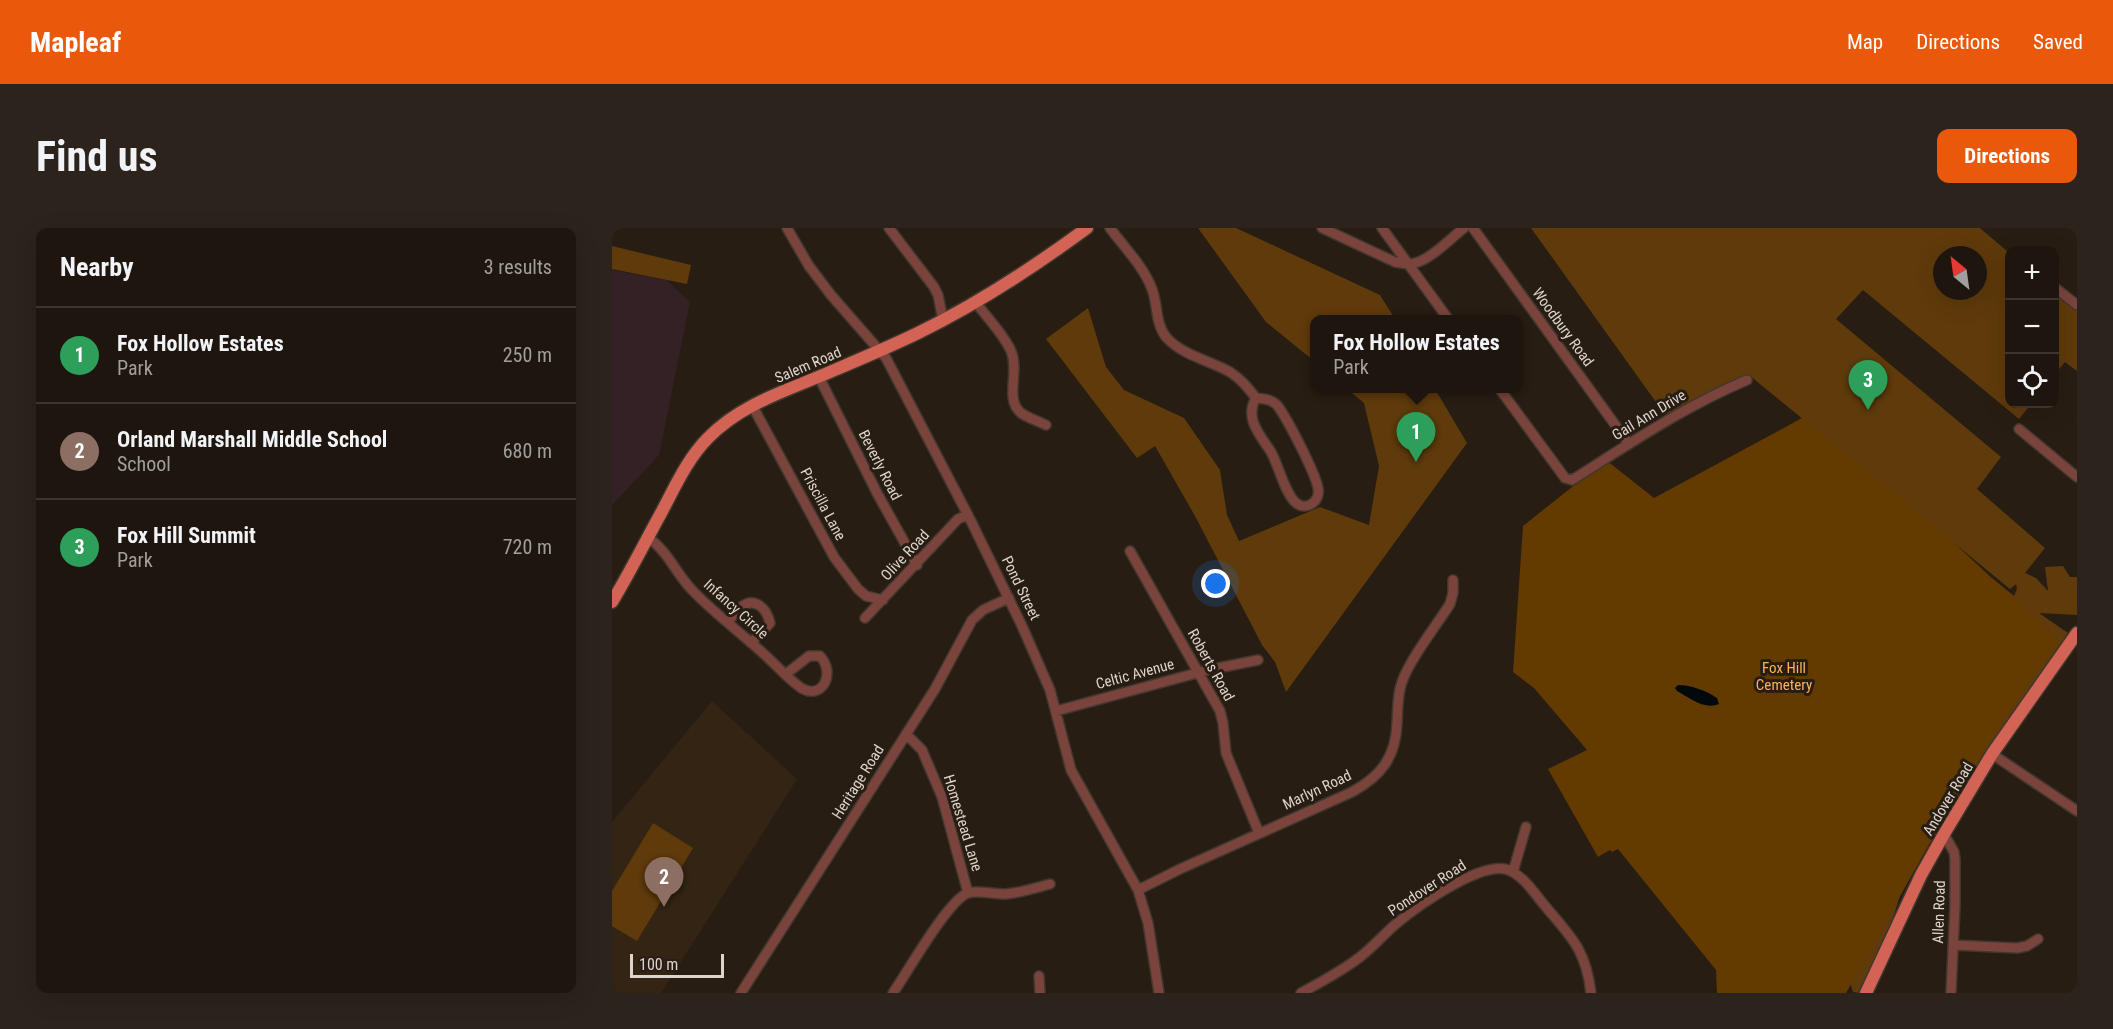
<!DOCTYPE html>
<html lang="en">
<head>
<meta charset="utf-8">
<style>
  :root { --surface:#1e160e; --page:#2b231c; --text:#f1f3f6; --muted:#a19f9e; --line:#3c352e; --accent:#ea580c }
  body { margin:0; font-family:"Roboto Condensed",sans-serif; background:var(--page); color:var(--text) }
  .controls { position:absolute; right:18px; top:18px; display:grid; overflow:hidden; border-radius:12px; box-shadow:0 6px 24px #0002 }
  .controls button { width:54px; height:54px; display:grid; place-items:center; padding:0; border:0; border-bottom:2px solid var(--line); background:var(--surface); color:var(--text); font:30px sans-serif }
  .compass { position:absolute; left:1321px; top:18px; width:54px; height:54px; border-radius:50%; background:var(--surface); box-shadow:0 6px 24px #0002; rotate:331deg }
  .scale { position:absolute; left:18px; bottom:15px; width:94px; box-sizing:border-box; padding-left:6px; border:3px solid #dcd4cd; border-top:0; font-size:16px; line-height:21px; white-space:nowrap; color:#dcd4cd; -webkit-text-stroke:4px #281d13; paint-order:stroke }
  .you { position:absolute; left:604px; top:356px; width:21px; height:21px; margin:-15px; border:4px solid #fff; border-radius:50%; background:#1a73e8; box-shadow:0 0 0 9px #1a73e833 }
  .badge { display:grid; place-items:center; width:39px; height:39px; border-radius:50%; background:var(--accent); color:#fff; font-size:20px; font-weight:700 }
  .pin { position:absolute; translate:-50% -50px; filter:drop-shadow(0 2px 3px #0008) }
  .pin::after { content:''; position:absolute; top:32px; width:21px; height:18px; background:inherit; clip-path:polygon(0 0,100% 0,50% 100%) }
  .popup { position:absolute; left:698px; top:87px; width:213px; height:78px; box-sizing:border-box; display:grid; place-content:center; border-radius:12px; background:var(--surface); filter:drop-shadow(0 2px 4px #0005); font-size:20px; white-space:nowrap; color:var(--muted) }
  .popup b { font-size:22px; color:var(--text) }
  .popup::after { content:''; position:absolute; left:50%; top:100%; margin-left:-12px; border:12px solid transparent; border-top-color:var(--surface) }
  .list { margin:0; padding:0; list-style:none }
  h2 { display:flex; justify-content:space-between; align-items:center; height:78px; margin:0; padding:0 24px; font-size:26px }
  h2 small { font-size:20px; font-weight:400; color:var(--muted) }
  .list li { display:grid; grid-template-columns:39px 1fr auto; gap:18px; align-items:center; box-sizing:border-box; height:96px; padding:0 24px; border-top:2px solid var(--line) }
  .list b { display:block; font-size:22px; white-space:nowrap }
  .list p { margin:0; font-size:20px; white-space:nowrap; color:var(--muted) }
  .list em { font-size:20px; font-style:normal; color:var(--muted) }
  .icon { flex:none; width:33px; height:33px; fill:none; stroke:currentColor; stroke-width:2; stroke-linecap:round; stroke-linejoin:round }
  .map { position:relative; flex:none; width:1465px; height:765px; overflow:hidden; border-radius:12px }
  header { display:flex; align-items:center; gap:36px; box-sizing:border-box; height:84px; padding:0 30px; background:var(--accent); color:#fff }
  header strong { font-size:28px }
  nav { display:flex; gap:33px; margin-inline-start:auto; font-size:21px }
  .intro { display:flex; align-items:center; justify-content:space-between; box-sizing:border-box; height:144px; padding:0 36px }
  h1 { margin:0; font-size:42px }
  .button { padding:15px 27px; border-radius:12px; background:var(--accent); color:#fff; font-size:21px; font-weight:700 }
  main { display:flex; gap:36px; padding:0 36px }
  aside { flex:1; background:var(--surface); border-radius:12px; box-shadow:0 6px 24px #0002 }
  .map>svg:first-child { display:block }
  .built { fill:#332414 }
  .industrial { fill:#332126 }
  .green { fill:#5f3a0b; fill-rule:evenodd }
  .forest { fill:#633a00 }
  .water { fill:#00090b }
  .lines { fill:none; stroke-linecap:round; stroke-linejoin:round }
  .minor-casing { stroke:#41372d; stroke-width:12 }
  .major-casing { stroke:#41372d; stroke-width:15 }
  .minor { stroke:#7a443c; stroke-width:9 }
  .major { stroke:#d36455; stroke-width:12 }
  .labels { text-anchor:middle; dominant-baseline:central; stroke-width:6; stroke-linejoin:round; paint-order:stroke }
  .street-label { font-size:15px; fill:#dcd4cd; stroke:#281d13 }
  .park-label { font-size:15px; fill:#ffb159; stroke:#281d13 }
</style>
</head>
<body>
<header>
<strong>Mapleaf</strong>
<nav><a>Map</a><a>Directions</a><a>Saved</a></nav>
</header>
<div class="intro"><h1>Find us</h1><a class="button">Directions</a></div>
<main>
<aside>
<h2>Nearby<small>3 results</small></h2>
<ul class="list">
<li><span class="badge" style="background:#2e9e5b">1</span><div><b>Fox Hollow Estates</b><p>Park</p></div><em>250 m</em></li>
<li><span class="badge" style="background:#8d6e63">2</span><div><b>Orland Marshall Middle School</b><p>School</p></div><em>680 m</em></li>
<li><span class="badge" style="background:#2e9e5b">3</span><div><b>Fox Hill Summit</b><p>Park</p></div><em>720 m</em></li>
</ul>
</aside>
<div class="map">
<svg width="1465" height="765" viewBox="0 0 1465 765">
  <rect width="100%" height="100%" fill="#281d13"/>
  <path class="built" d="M100 473 185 551 49 765H0V594Z"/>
  <path class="industrial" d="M0 42 54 52 78 74 47 227 0 277Z"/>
  <path class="green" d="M586 0H624L768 67 783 91 702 92V133L654 94Z
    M919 0H1368L1397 25 1398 176H1419L1407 191 1251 62 1224 91 1389 229 1365 261 1433 320 1413 345 1424 350 1436 363 1433 339 1451 338 1458 349H1465V387L1427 385 1456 405 1343 569 1289 664 1280 694 1259 744 1248 765 1241 764 1237 751 1380 350 1402 368 1405 361 1404 356 1398 361 1137 147 1054 188ZM1330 27H1366V63H1330Z
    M0 18 79 37 75 56 0 41Z
    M1442 63 1465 82V143L1453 134 1443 146Z
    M476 80 494 139 512 162 572 190 608 242 615 287 627 313 708 279 757 297 767 238 752 175 735 161H823L855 215 674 464 663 434 650 417 583 288 543 218 525 230 434 111Z
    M41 595 81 620 25 713 0 698V663Z"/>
  <path class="forest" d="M1190 190 1337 310 1447 413C1365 522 1301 647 1234 765H1105L1104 742 1006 621 1000 624 998 622 986 629 936 541 975 522 922 460 901 444 911 298 994 232 1042 270Z"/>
  <path class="water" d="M1066 457C1079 457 1095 463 1105 470L1107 476C1092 482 1078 470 1065 463L1063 460Z"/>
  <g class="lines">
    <g class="minor-casing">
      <path id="minor" d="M175 0 197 38 219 67 274 130 359 293 410 398 438 462 459 542 526 662 536 695 547 765
        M277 0 322 59 326 67 331 92
        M498 0C512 19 532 39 540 61 546 76 543 95 554 109 571 128 597 132 618 144 629 151 636 160 644 170
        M710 0 783 34C789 35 797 37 803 35 819 31 839 10 852 0
        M770 0 837 92
        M861 0 1017 216
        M1442 59 1465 77
        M363 73C374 89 391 105 399 123 408 144 392 171 409 185 416 190 426 193 434 197
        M207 149 265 265 305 337
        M887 160 953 250 960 252C1017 216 1073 178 1135 152
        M644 170C652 171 659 171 665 177 675 190 703 244 706 260 709 274 693 284 683 274 672 263 667 238 659 224 648 207 632 190 644 170Z
        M140 177 222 329 246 361 254 368 271 372
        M1407 201 1465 249
        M36 309C57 325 63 344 80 362 102 385 129 405 153 427 162 435 180 455 191 461 210 471 224 446 208 428H197L174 446
        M518 323 608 483 611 495 614 525 647 605
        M253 390 346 291 356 287
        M116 394C120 389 124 383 129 379 143 368 155 381 158 395L139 415
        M444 483 596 442 646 432
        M294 506 310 522 330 569 356 665
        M1380 526 1465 583
        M1332 606 1342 624 1343 631V678L1339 765
        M901 644 914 599
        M526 662 568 641 740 564C769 548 784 529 785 495 786 481 785 467 790 454 798 431 824 398 838 376L841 365V352
        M1341 717 1405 720 1415 718 1426 711
        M427 748 428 765
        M129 765 323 461 360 392 371 382 397 370
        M281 765C295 745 336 672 356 665 367 662 381 666 393 666 408 665 423 660 438 656
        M689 765C709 754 730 743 748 729 761 719 772 706 785 695 807 677 865 636 893 641 910 645 923 666 933 678 960 710 974 722 979 765"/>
    </g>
    <g class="major-casing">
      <path id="major" d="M0 374C17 346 32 316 48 287 62 261 75 231 96 210 126 179 167 165 206 149 239 135 273 121 306 105 365 76 422 39 475 0
        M1254 765 1309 647 1332 606 1380 526 1465 405"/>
    </g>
    <use href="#minor" class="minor"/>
    <use href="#major" class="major"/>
  </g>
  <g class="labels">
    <g class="street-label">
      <text transform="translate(951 99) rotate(54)">Woodbury Road</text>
      <text transform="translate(196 137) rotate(-23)">Salem Road</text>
      <text transform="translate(1037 187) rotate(-31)">Gail Ann Drive</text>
      <text transform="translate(268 237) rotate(63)">Beverly Road</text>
      <text transform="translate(211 276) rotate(62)">Priscilla Lane</text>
      <text transform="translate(293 327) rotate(-47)">Olive Road</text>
      <text transform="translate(409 360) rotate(64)">Pond Street</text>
      <text transform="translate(124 381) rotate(42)">Infancy Circle</text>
      <text transform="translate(599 437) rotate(61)">Roberts Road</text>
      <text transform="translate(523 446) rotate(-15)">Celtic Avenue</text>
      <text transform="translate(246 554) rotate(-58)">Heritage Road</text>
      <text transform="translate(705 562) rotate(-25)">Marlyn Road</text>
      <text transform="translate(1336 571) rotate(-59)">Andover Road</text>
      <text transform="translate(351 595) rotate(73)">Homestead Lane</text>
      <text transform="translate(815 660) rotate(-33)">Pondover Road</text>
      <text transform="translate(1327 684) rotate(-88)">Allen Road</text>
    </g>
    <g class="park-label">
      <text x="1172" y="440">Fox Hill<tspan x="1172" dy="17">Cemetery</tspan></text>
    </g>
  </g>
</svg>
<div class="controls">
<button>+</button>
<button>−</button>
<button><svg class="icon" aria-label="locate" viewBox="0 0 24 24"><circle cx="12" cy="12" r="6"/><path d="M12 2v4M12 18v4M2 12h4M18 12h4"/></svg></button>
</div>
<svg class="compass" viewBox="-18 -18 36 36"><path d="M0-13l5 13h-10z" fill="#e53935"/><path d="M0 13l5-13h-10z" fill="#a19f9e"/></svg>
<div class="scale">100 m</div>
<div class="you"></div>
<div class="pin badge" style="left:804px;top:234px;background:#2e9e5b">1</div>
<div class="popup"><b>Fox Hollow Estates</b>Park</div>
<div class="pin badge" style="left:52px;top:679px;background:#8d6e63">2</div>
<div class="pin badge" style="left:1256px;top:182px;background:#2e9e5b">3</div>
</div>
</main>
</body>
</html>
